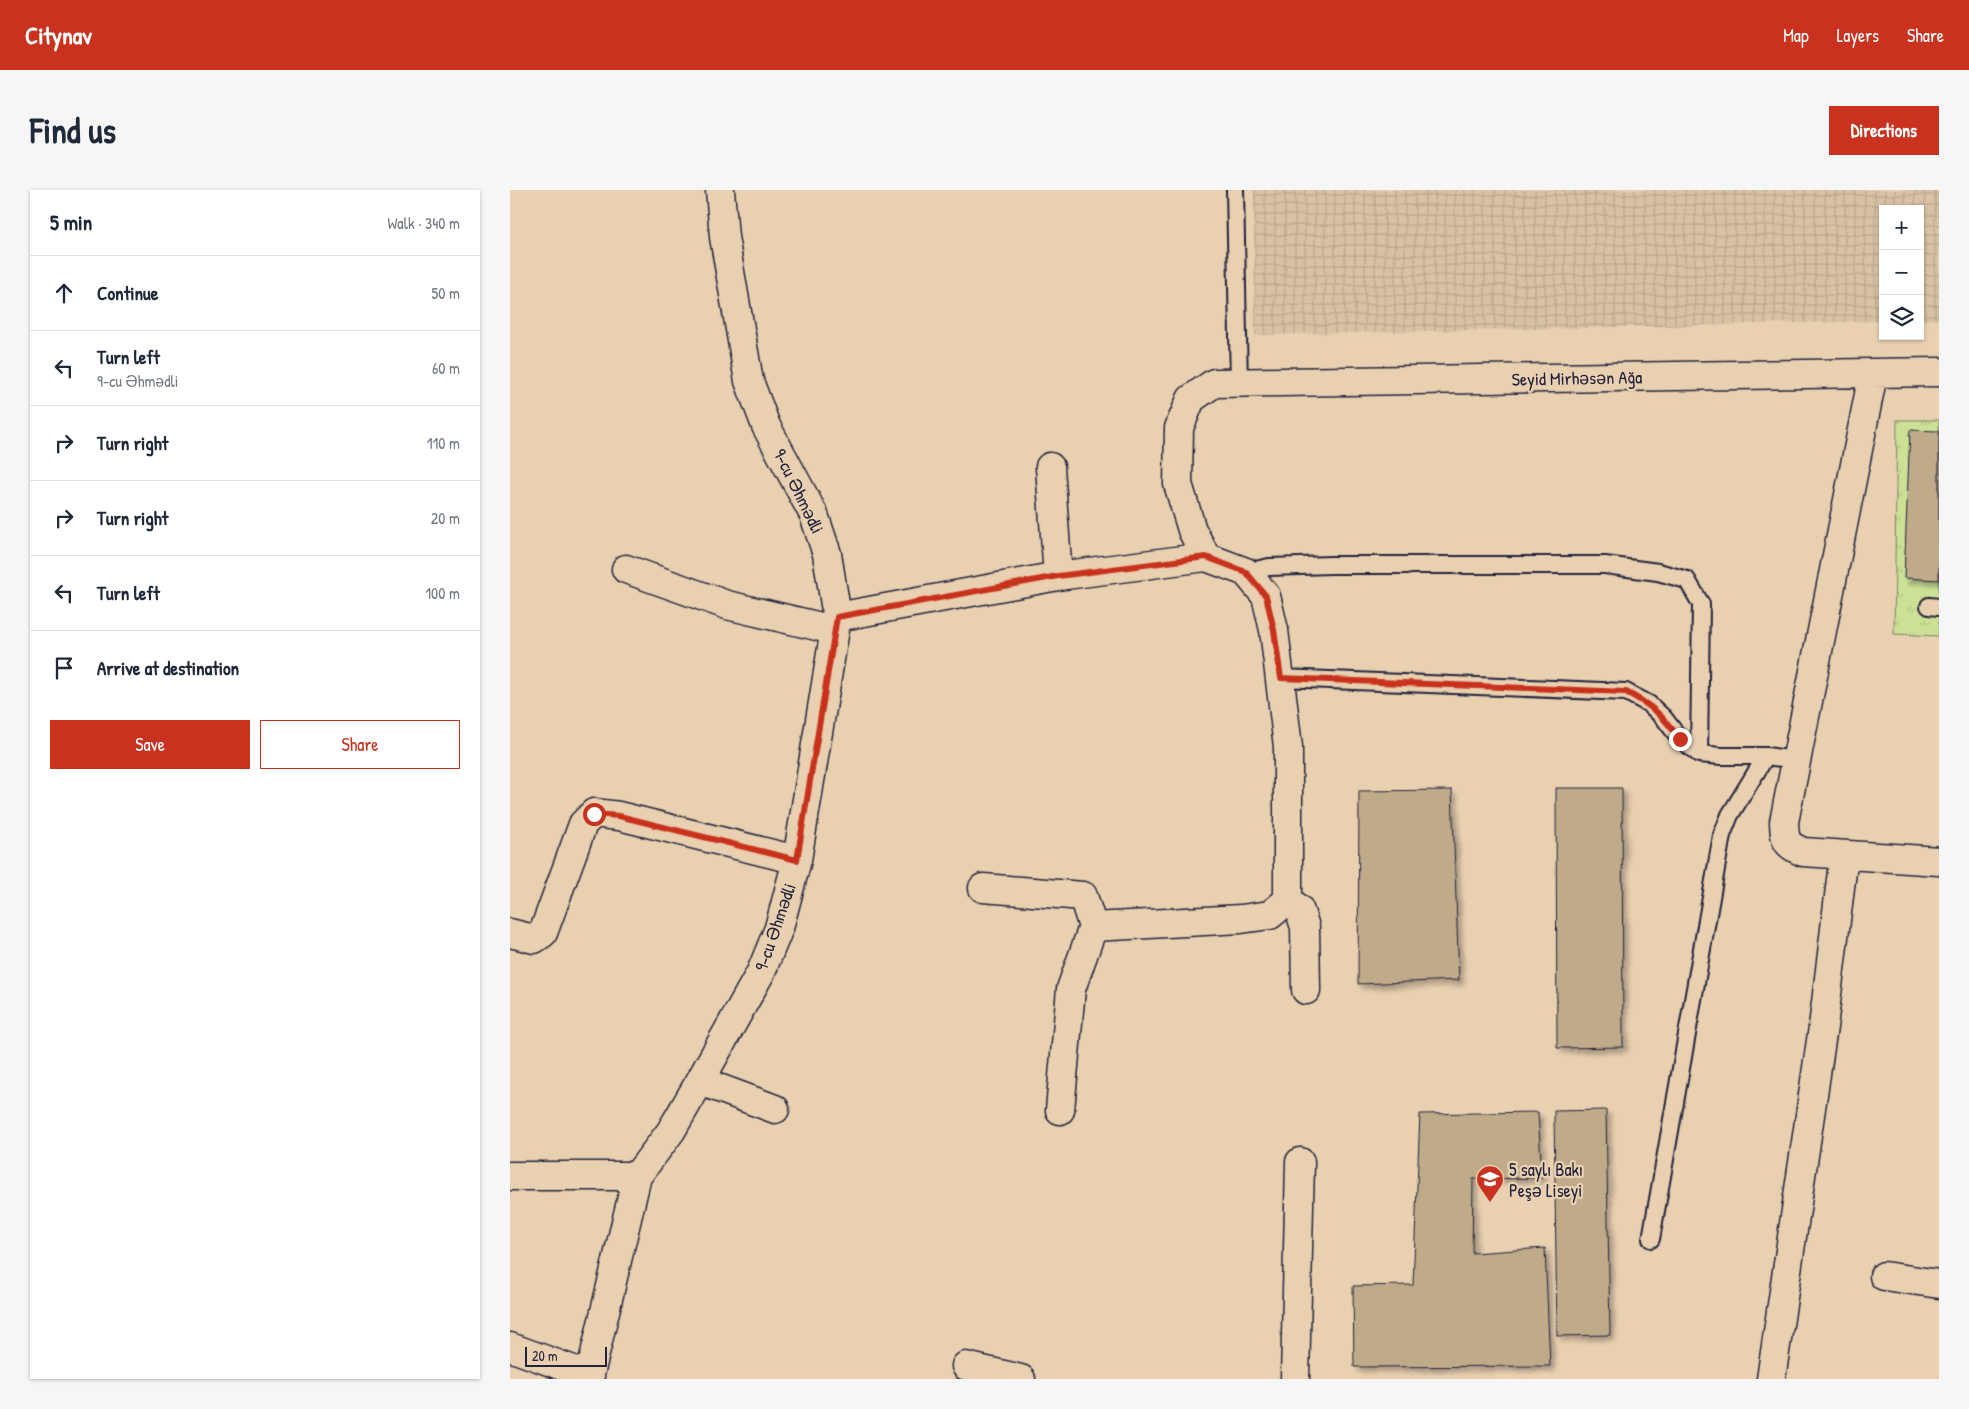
<!DOCTYPE html>
<html lang="en">
<head>
<meta charset="utf-8">
<style>
  :root { --surface:#fff; --page:#f6f6f7; --text:#1f2937; --muted:#747a83; --line:#e0e1e3; --accent:#c8321e }
  body { margin:0; font-family:"Patrick Hand",sans-serif; background:var(--page); color:var(--text) }
  .controls { position:absolute; right:15px; top:15px; display:grid; overflow:hidden; border-radius:0px; box-shadow:0 1px 4px #0004 }
  .controls button { width:45px; height:45px; display:grid; place-items:center; padding:0; border:0; border-bottom:1px solid var(--line); background:var(--surface); color:var(--text); font:25px sans-serif }
  .scale { position:absolute; left:15px; bottom:12px; width:82px; box-sizing:border-box; padding-left:5px; border:2px solid #22223b; border-top:0; font-size:14px; line-height:18px; white-space:nowrap; color:#22223b; -webkit-text-stroke:4px #e8d0b1; paint-order:stroke }
  .stop { position:absolute; width:15px; height:15px; margin:-11px; border:4px solid #c8321e; border-radius:50%; background:#fff }
  .stop.end { background:#c8321e; border-color:#fff; box-shadow:0 1px 5px #0008 }
  .list { margin:0; padding:0; list-style:none }
  h2 { display:flex; justify-content:space-between; align-items:center; height:65px; margin:0; padding:0 20px; font-size:21px }
  h2 small { font-size:16px; font-weight:400; color:var(--muted) }
  .list li { display:grid; grid-template-columns:32px 1fr auto; gap:15px; align-items:center; box-sizing:border-box; height:75px; padding:0 20px; border-top:1px solid var(--line) }
  .list b { display:block; font-size:19px; white-space:nowrap }
  .list p { margin:0; font-size:16px; white-space:nowrap; color:var(--muted) }
  .list em { font-size:16px; font-style:normal; color:var(--muted) }
  .actions { display:flex; gap:10px; padding:15px 20px }
  .actions a { flex:1; padding:11px 0; border:1px solid var(--accent); border-radius:0px; text-align:center; font-size:18px; color:var(--accent) }
  .actions .main { background:var(--accent); color:#fff }
  .icon { flex:none; width:28px; height:28px; fill:none; stroke:currentColor; stroke-width:2; stroke-linecap:round; stroke-linejoin:round }
  .map { position:relative; flex:none; width:1429px; height:1189px; overflow:hidden; border-radius:0px }
  header { display:flex; align-items:center; gap:30px; box-sizing:border-box; height:70px; padding:0 25px; background:var(--accent); color:#fff }
  header strong { font-size:24px }
  nav { display:flex; gap:28px; margin-inline-start:auto; font-size:18px }
  .intro { display:flex; align-items:center; justify-content:space-between; box-sizing:border-box; height:120px; padding:0 30px }
  h1 { margin:0; font-size:35px }
  .button { padding:12px 22px; border-radius:0px; background:var(--accent); color:#fff; font-size:18px; font-weight:700 }
  main { display:flex; gap:30px; padding:0 30px }
  aside { flex:1; background:var(--surface); border-radius:0px; box-shadow:0 1px 4px #0004 }
  .map>svg:first-child { display:block }
  .industrial { fill:url(#industrial-grid) }
  .park { fill:url(#park-tufts); stroke:#778268 }
  .building { fill:#bfaa8a; stroke:#22223b; filter:url(#shadow) }
  .lines { fill:none; stroke-linecap:round; stroke-linejoin:round }
  .service-casing { stroke:#22223b; stroke-width:20 }
  .minor-casing { stroke:#22223b; stroke-width:31 }
  .service { stroke:#e8d0b1; stroke-width:16 }
  .minor { stroke:#e8d0b1; stroke-width:28 }
  .route { stroke:#c8321e; stroke-width:6 }
  .labels { text-anchor:middle; dominant-baseline:central; stroke-width:4.5; stroke-linejoin:round; paint-order:stroke }
  .street-label { font-size:18px; fill:#22223b; stroke:#e8d0b1 }
  .poi-label { font-size:18px; fill:#22223b; stroke:#e8d0b1; text-anchor:start }
</style>
</head>
<body>
<header>
<strong>Citynav</strong>
<nav><a>Map</a><a>Layers</a><a>Share</a></nav>
</header>
<div class="intro"><h1>Find us</h1><a class="button">Directions</a></div>
<main>
<aside>
<h2>5 min<small>Walk · 340 m</small></h2>
<ul class="list">
<li><svg class="icon" aria-label="ahead" viewBox="0 0 24 24"><path d="M12 20V5M6 11l6-6 6 6"/></svg><div><b>Continue</b></div><em>50 m</em></li>
<li><svg class="icon" aria-label="left" viewBox="0 0 24 24"><path d="M17 20v-9H6M10 6l-5 5 5 5"/></svg><div><b>Turn left</b><p>9-cu Əhmədli</p></div><em>60 m</em></li>
<li><svg class="icon" aria-label="right" viewBox="0 0 24 24"><path d="M7 20v-9h11M14 6l5 5-5 5"/></svg><div><b>Turn right</b></div><em>110 m</em></li>
<li><svg class="icon" aria-label="right" viewBox="0 0 24 24"><path d="M7 20v-9h11M14 6l5 5-5 5"/></svg><div><b>Turn right</b></div><em>20 m</em></li>
<li><svg class="icon" aria-label="left" viewBox="0 0 24 24"><path d="M17 20v-9H6M10 6l-5 5 5 5"/></svg><div><b>Turn left</b></div><em>100 m</em></li>
<li><svg class="icon" aria-label="arrive" viewBox="0 0 24 24"><path d="M6 21V4h12l-3 4 3 4H6"/></svg><div><b>Arrive at destination</b></div></li>
</ul>
<div class="actions"><a class="main">Save</a><a>Share</a></div>
</aside>
<div class="map">
<svg width="1429" height="1189" viewBox="0 0 1429 1189">
  <defs>
    <pattern id="industrial-grid" width="8" height="8" patternUnits="userSpaceOnUse" patternTransform="scale(1.25)"><rect width="8" height="8" fill="#d8c2a3"/><path d="M0 4h8M4 0v8" fill="none" stroke="#b9a68d"/></pattern>
    <pattern id="park-tufts" width="24" height="20" patternUnits="userSpaceOnUse" patternTransform="scale(1.25)"><rect width="24" height="20" fill="#cce196"/><path d="M3 7l-1-3M5 7V3M7 7l1-3M15 17l-1-3M17 17v-4M19 17l1-3" fill="none" stroke="#afc182"/></pattern>
    <filter id="shadow"><feDropShadow dx="4.5" dy="4.5" stdDeviation="2.5" flood-color="#0004"/></filter>
  </defs>
  <rect width="100%" height="100%" fill="#e8d0b1"/>
  <filter id="ink" filterUnits="userSpaceOnUse"><feTurbulence type="fractalNoise" baseFrequency=".02" numOctaves="2"/><feDisplacementMap in="SourceGraphic" scale="10" xChannelSelector="R" yChannelSelector="G"/><feConvolveMatrix kernelMatrix="1 2 1 2 8 2 1 2 1" color-interpolation-filters="sRGB"/></filter>
  <g filter="url(#ink)">
    <path class="industrial" d="M744 0H1429V129L1410 130V19H1373V131L745 145Z"/>
    <path class="park" d="M1387 230H1429V446L1384 444Z"/>
    <path class="building" d="M1400 240 1429 241V390L1394 388Z
      M1046 598H1112L1113 857 1047 858Z
      M942 600 949 790 848 794 849 601Z
      M1096 920 1100 1145 1047 1146 1044 921Z
      M1028 922 1032 988 963 989 962 1063 1035 1058 1040 1176 844 1177 843 1096 903 1095 910 924Z"/>
    <g class="lines">
      <g class="service-casing">
        <path id="service" d="M725 0 729 193
          M736 382 759 377 821 375H1095L1148 382 1177 390 1191 414 1189 564
          M1419 416 1429 417
          M771 488 1116 502 1139 514 1154 528 1170 549 1189 564 1211 566H1256L1286 570
          M1141 1049 1212 645 1220 625 1256 566"/>
      </g>
      <g class="minor-casing">
        <path id="minor" d="M1363 184 1274 632C1275 651 1275 654 1293 662L1429 671
          M540 277 548 386
          M116 379 217 415 324 440
          M327 427 548 386 696 367
          M473 698 573 706 583 737 731 729 760 725 778 710
          M0 743 24 749 33 743 73 634 84 623 109 626 287 670
          M796 800 795 737 789 719 778 710V557L764 440 756 406 736 382 696 367 682 340 668 294 669 238 681 209 704 193 1429 182
          M190 891 265 919
          M550 920 561 799 583 737
          M0 986H127
          M1374 1086 1429 1094
          M0 1157 80 1186
          M456 1176 511 1189
          M79 1189 127 986 161 941 190 891 251 782 269 738 287 670 327 427 317 364 304 325 256 236 239 191 214 47 210 0
          M785 1189 790 972
          M1261 1189 1313 837 1334 665"/>
      </g>
      <use href="#service" class="service"/>
      <use href="#minor" class="minor"/>
    </g>
  </g>
  <g class="lines" filter="url(#ink)">
    <path class="route" d="M84 624 109 626 287 670 327 427 548 386 696 367 736 382 756 406 764 440 771 488 1116 502C1144 517 1151 524 1170 549"/>
  </g>
  <defs>
    <g id="university-pin" transform="scale(1.4375)"><path d="M0 17L-7.5 6A9.5 9.5 0 1 1 7.5 6Z" fill="#c8321e" stroke="#e8d0b1"/><path d="M0-5L7-2L0 1L-7-2ZM-4 1L0 2.5L4 1V4Q0 6-4 4Z" fill="#fff"/></g>
  </defs>
  <g fill-rule="evenodd">
    <use href="#university-pin" x="980" y="989"/>
  </g>
  <g class="labels">
    <g class="street-label">
      <text transform="translate(1067 188) rotate(-1)">Seyid Mirhəsən Ağa</text>
      <text transform="translate(289 301) rotate(64)">9-cu Əhmədli</text>
      <text transform="translate(265 737) rotate(-71)">9-cu Əhmədli</text>
    </g>
    <g class="poi-label">
      <text x="999" y="979">5 saylı Bakı<tspan x="999" dy="21">Peşə Liseyi</tspan></text>
    </g>
  </g>
</svg>
<div class="controls">
<button>+</button>
<button>−</button>
<button><svg class="icon" aria-label="layers" viewBox="0 0 24 24"><path d="M12 4l9 5-9 5-9-5zM3 14l9 5 9-5"/></svg></button>
</div>
<div class="scale">20 m</div>
<div class="stop" style="left:84px;top:624px"></div>
<div class="stop end" style="left:1170px;top:549px"></div>
</div>
</main>
</body>
</html>
